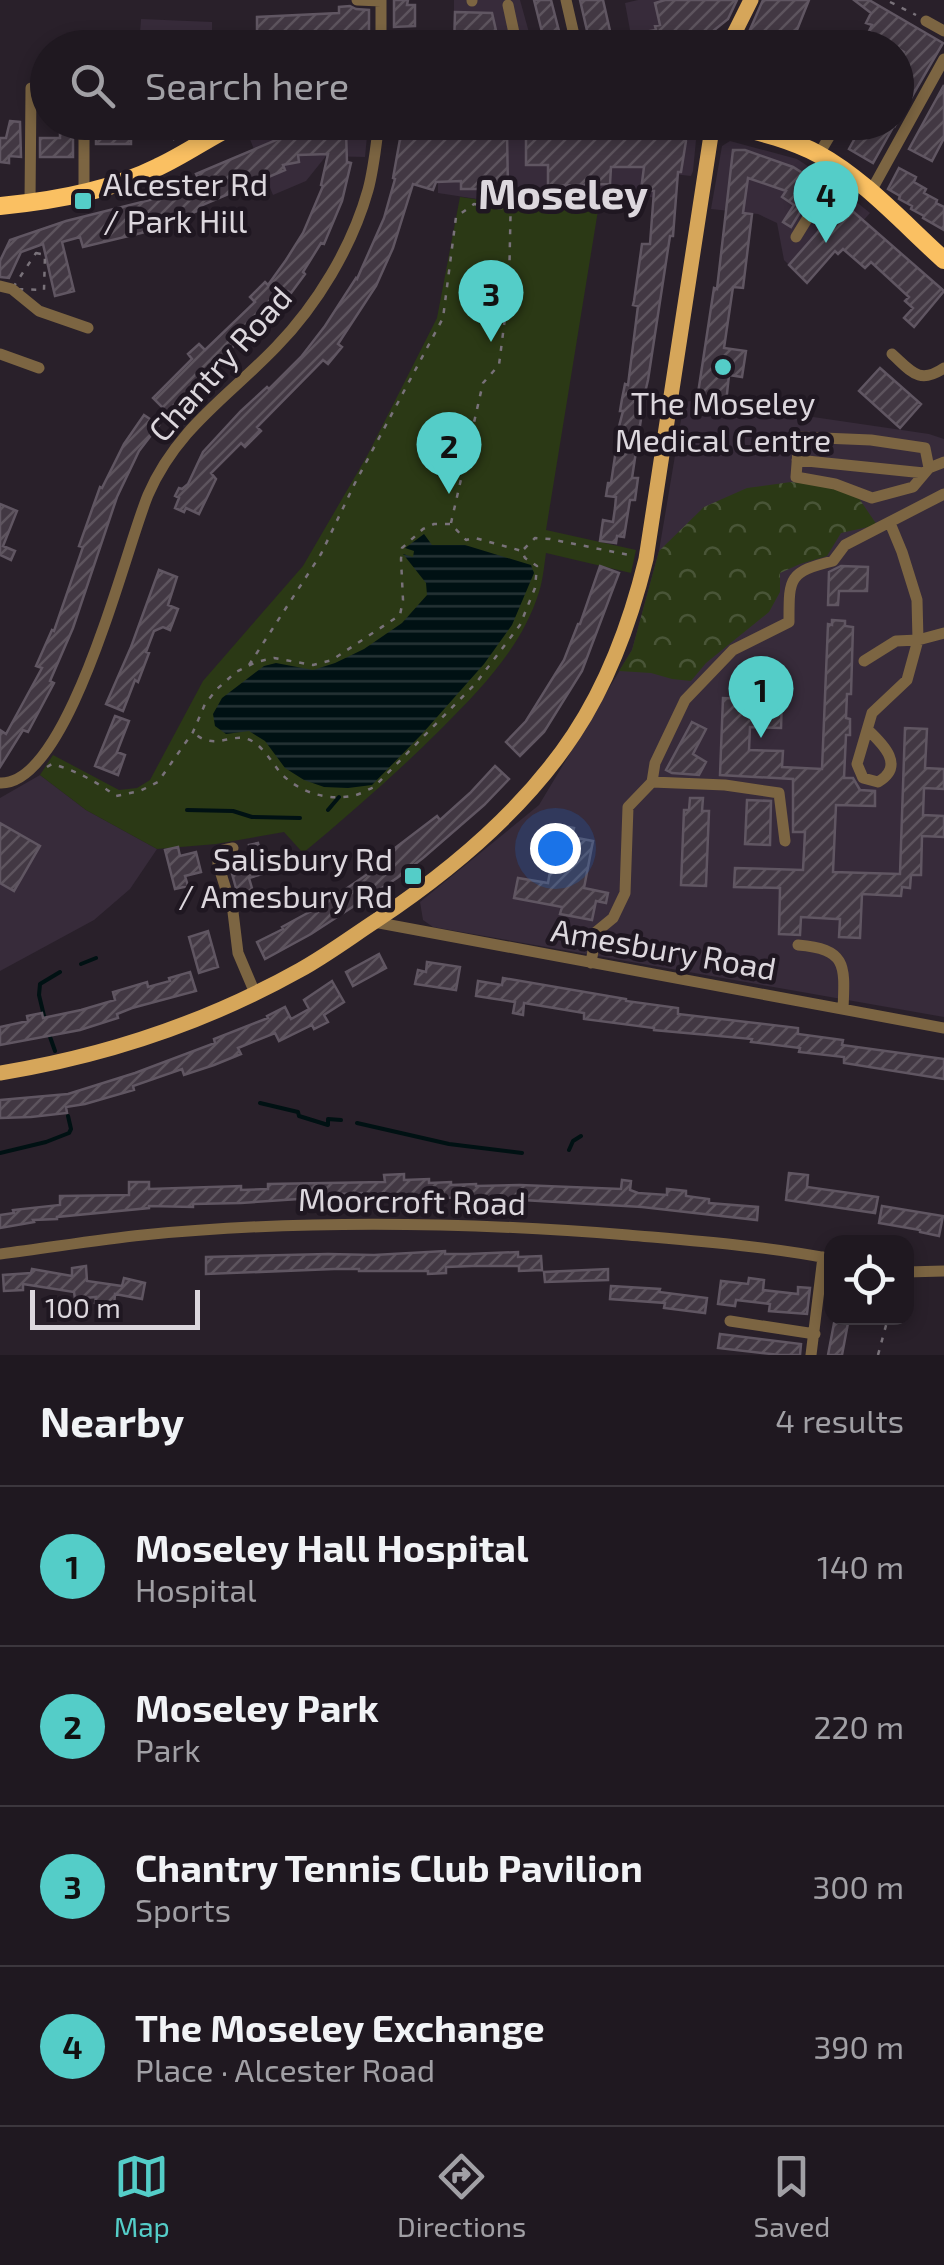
<!DOCTYPE html>
<html lang="en">
<head>
<meta charset="utf-8">
<style>
  :root { --surface:#1f1820; --page:#2c252d; --text:#f1f3f6; --muted:#a1a0a5; --line:#3c373e; --accent:#54cdc8 }
  body { margin:0; font-family:"Exo 2",sans-serif; background:var(--page); color:var(--text) }
  .controls { position:absolute; right:30px; bottom:30px; display:grid; overflow:hidden; border-radius:20px; box-shadow:0 5px 15px #0003 }
  .controls button { width:90px; height:90px; display:grid; place-items:center; padding:0; border:0; border-bottom:2px solid var(--line); background:var(--surface); color:var(--text); font:50px sans-serif }
  .scale { position:absolute; left:30px; bottom:25px; width:170px; box-sizing:border-box; padding-left:10px; border:5px solid #dcd7dd; border-top:0; font-size:28px; line-height:35px; white-space:nowrap; color:#dcd7dd; -webkit-text-stroke:8px #1f1721; paint-order:stroke }
  .you { position:absolute; left:555px; top:848px; width:35px; height:35px; margin:-25px; border:8px solid #fff; border-radius:50%; background:#1a73e8; box-shadow:0 0 0 15px #1a73e833 }
  .badge { display:grid; place-items:center; width:65px; height:65px; border-radius:50%; background:var(--accent); color:#111; font-size:32px; font-weight:700 }
  .pin { position:absolute; translate:-50% -82px; filter:drop-shadow(0 2px 5px #0008) }
  .pin::after { content:''; position:absolute; top:52px; width:35px; height:30px; background:inherit; clip-path:polygon(0 0,100% 0,50% 100%) }
  .list { margin:0; padding:0; list-style:none }
  h2 { display:flex; justify-content:space-between; align-items:center; height:130px; margin:0; padding:0 40px; font-size:42px }
  h2 small { font-size:32px; font-weight:400; color:var(--muted) }
  .list li { display:grid; grid-template-columns:65px 1fr auto; gap:30px; align-items:center; box-sizing:border-box; height:160px; padding:0 40px; border-top:2px solid var(--line) }
  .list b { display:block; font-size:38px; white-space:nowrap }
  .list p { margin:0; font-size:32px; white-space:nowrap; color:var(--muted) }
  .list em { font-size:32px; font-style:normal; color:var(--muted) }
  .icon { flex:none; width:55px; height:55px; fill:none; stroke:currentColor; stroke-width:2; stroke-linecap:round; stroke-linejoin:round }
  .map { position:relative; flex:none; width:944px; height:1355px; overflow:hidden }
  .search { position:absolute; background:var(--surface); box-shadow:0 5px 15px #0003; left:30px; right:30px; top:30px; height:110px; display:flex; align-items:center; gap:25px; box-sizing:border-box; padding:0 35px; border-radius:55px; color:var(--muted); font-size:38px }
  .sheet { height:770px; background:var(--surface) }
  nav { display:flex; justify-content:space-around; align-items:center; box-sizing:border-box; height:140px; border-top:2px solid var(--line); background:var(--surface); font-size:28px; color:var(--muted) }
  nav a { display:grid; justify-items:center; gap:5px }
  nav .on { color:var(--accent) }
  .map>svg:first-child { display:block }
  .built { fill:#372b3a }
  .forest { fill:url(#forest-crowns) }
  .park { fill:#2b3915 }
  .water { fill:url(#water-rules) }
  .lines { fill:none; stroke-linecap:round; stroke-linejoin:round }
  .stream { stroke:#001113; stroke-width:4 }
  .building { fill:url(#building-hatch); stroke:#605662; stroke-width:2.5 }
  .path { stroke:#79727a; stroke-width:2.5; stroke-dasharray:5 8; stroke-linecap:butt }
  .minor { stroke:#7c6542; stroke-width:11 }
  .major { stroke:#d6a65a; stroke-width:15 }
  .highway { stroke:#fac062; stroke-width:18 }
  .poi-dot { fill:#54cdc8; stroke:#1f1721; stroke-width:4 }
  .labels { text-anchor:middle; dominant-baseline:central; stroke-width:9; stroke-linejoin:round; paint-order:stroke }
  .poi-label { font-size:32px; fill:#dcd7dd; stroke:#1f1721; text-anchor:start }
  .street-label { font-size:32px; fill:#dcd7dd; stroke:#1f1721 }
  .district-label { font-size:42px; font-weight:bold; fill:#dcd7dd; stroke:#1f1721 }
</style>
</head>
<body>
<div class="map">
<svg width="944" height="1355" viewBox="0 0 944 1355">
  <defs>
    <pattern id="forest-crowns" width="20" height="18" patternUnits="userSpaceOnUse" patternTransform="scale(2.5)"><rect width="20" height="18" fill="#2b3915"/><path d="M2 6a3 3 0 1 1 6 0M12 15a3 3 0 1 1 6 0" fill="none" stroke="#495537"/></pattern>
    <pattern id="water-rules" width="6" height="5" patternUnits="userSpaceOnUse" patternTransform="scale(2.5)"><rect width="6" height="5" fill="#001113"/><path d="M0 2.5h6" fill="none" stroke="#253335"/></pattern>
    <pattern id="building-hatch" width="6" height="6" patternUnits="userSpaceOnUse" patternTransform="scale(2.5)"><rect width="6" height="6" fill="#423843"/><path d="M-1 1l2-2M0 6l6-6M5 7l2-2" fill="none" stroke="#5d545e"/></pattern>
  </defs>
  <rect width="100%" height="100%" fill="#29202a"/>
  <path class="built" d="M454 0H520L533 47 581 34 583 41 630 30 625 3 638 0H737L728 19 692 47 386 48V34L454 32Z
    M141 19 212 22V47H139Z
    M289 125H362L367 136 365 157 326 156 306 181 273 195 249 137Z
    M438 125 600 126 686 130 696 140 693 171 691 176 663 173 659 198 601 192 510 204 438 193Z
    M730 141 797 159 832 182 870 213 807 283 784 260 777 223 758 214 711 209 722 146Z
    M697 400 929 434 944 439V1017L433 927 423 920 420 902 539 805 632 650 659 551 684 402Z
    M40 775 86 810 157 849 130 889 94 920 0 971V798Z"/>
  <path class="forest" d="M791 482 821 485 858 497 877 525 841 533 827 556 800 564 780 573V592L769 612 706 663 691 681 672 679 651 673 619 671 632 650 659 551 704 507 747 488Z"/>
  <path class="park" d="M601 192 546 530 636 550 631 573 546 553C544 566 543 580 539 592 522 647 481 689 441 729 397 773 351 813 303 853L284 832 216 844 157 849 86 810 40 775 53 755 119 790 137 788 150 780 203 681 303 566 367 456 437 318 460 197 510 204Z"/>
  <path class="water" d="M424 534 432 545H465L531 565 534 573 512 625 484 664 422 734 372 785 348 788 324 787 304 780 285 768 265 741 249 731 226 734 215 726 213 714 222 698 264 666 276 663 313 670 335 663 364 649 402 623 427 595 426 583 403 554 413 557 414 551 405 548Z"/>
  <g class="lines">
    <path class="stream" d="M187 810 233 811 252 817 300 818
      M328 810 339 797
      M81 964 96 958
      M45 1020 39 995 40 984 60 972
      M49 1034 55 1051
      M260 1103 298 1112 299 1116 328 1125V1119L341 1120
      M357 1123 449 1144 522 1153
      M569 1150 573 1141 581 1136
      M0 1153 46 1142 69 1133 71 1129 68 1116"/>
  </g>
  <path class="building" d="M394 0H408L407 5H415V26L394 27Z
    M534 0H551L560 35 544 40Z
    M580 0H603L613 44 634 39 632 34 656 30 655 26 660 25 655 3 665 0H737L728 19 692 48H591Z
    M763 0H809L797 30 787 33 782 48H742Z
    M854 0H869L943 43 896 124V66L904 52 869 31 872 25 866 23 871 13Z
    M350 6 356 9 369 10V48H340V38L305 40V48H257V17L339 13V7Z
    M455 12 492 13 500 48H454Z
    M944 85V138L932 161 909 149Z
    M10 121 20 122 21 157 9 156V163L0 162V138H6Z
    M60 122H73V157H40V138H60Z
    M96 122H124V127L147 122H211L174 139 172 129 131 135V144H96Z
    M864 122H896L873 163 849 149Z
    M302 132H346L347 162 351 163 342 201 324 244 321 243 303 272 305 274 291 293 288 291 206 374 187 396 185 394 167 412 153 398 192 359 188 354 199 344 205 350 255 302 250 297 265 282 268 285 286 260 303 233 323 186 321 185 328 154 298 155 299 162 283 165 285 170 200 206 202 209 176 220 149 229 150 231 83 247 80 237 62 242 74 291 55 296 43 244 21 252 9 278 0 277V261L10 240 66 221 150 200 149 198 198 178 196 174 281 138V136Z
    M413 133H507L508 188H491L492 195H481V189H461V181L436 182 433 190 413 184 393 248 376 286 338 344 342 347 328 364 323 360 257 427 261 431 245 447 241 443 211 473 216 479 199 514 186 508 184 512 175 508 179 498 175 496 179 488 182 489 188 484 203 452 241 411 267 387 269 389 301 357 325 326 356 278 357 279 384 218 395 179 393 178 400 139 405 134Z
    M526 133 683 136 686 141 681 172H678L673 236H670L648 380 639 418 641 419 632 478H638L635 500H630L624 537 617 536 616 543 600 541 603 520 613 522 615 508 616 497 606 496 608 483H611L617 443 615 442 623 411H620L622 399 625 384 628 385 638 306 633 305 634 301 642 244H650L654 191 641 190 644 167H611L610 184 548 186V165H526Z
    M733 150H745L793 167 818 183 791 227 783 222 794 205 782 197 786 191 748 178 743 213 752 214 743 288 733 287 724 348 746 351 742 377 729 375 726 403 697 400 714 288 717 289Z
    M899 168 916 177 914 182 926 189 924 193 937 200 936 203 944 207V230L923 218 924 216 911 209 912 206 899 199 900 196 888 189Z
    M833 194 944 291 914 327 904 318 913 308 905 301 909 297 871 262 865 268 843 249 838 254 835 251 807 283 789 265 831 217 823 211Z
    M880 368 921 404 900 428 859 391Z
    M144 415 159 425 139 451 117 497 73 628 50 681 54 683 28 732 23 730 0 767V730L6 734 42 668 36 666 52 630 54 631 83 547 79 546 100 487 102 488 124 444Z
    M0 504 17 511 3 546 15 551 11 560 0 555Z
    M600 566 619 573 582 671 544 732 520 756 506 742 526 721 564 660 578 624H580Z
    M841 566 868 567 867 591H839L838 605H828L829 572Z
    M159 570 177 577 168 605 178 609 170 630 163 627 154 631 146 652 149 653 138 682 135 680 123 711 106 704 131 647Z
    M832 620 845 621V626L853 627 851 694H847L846 718 850 719V735H846L844 778H853L860 790 875 791V806L836 805 833 872 900 874 905 728 927 729 925 768 944 769V789L924 788 923 815 944 816V837L922 836 921 875H911L910 888 902 887 901 896 862 894 860 938 839 937 840 919H836L801 917 800 935 779 934 780 888 734 887 735 868 803 870 805 832H793V779L720 775 723 698 767 700 768 695 782 696 781 728 750 727 749 750 783 751 782 767 822 769 828 624 832 625Z
    M115 716 129 721 117 752 125 755 118 775 95 766Z
    M692 722 706 729 693 754 706 762 699 775 672 773 666 770Z
    M495 766 509 779 484 805 423 858 397 878 311 934 265 959 257 942 283 929 282 927 324 904 385 862 382 858 437 816 440 820 470 793Z
    M690 798H703L702 811H709L706 886 681 885 684 810H689Z
    M747 800 771 801 770 845 745 844Z
    M0 823 40 846 14 891 0 883Z
    M558 825 574 828 572 837 593 841 584 888 608 893 606 903 596 901 592 920 560 914 562 907 514 898 518 878 548 883Z
    M258 843 266 873 249 878 254 895 239 899 231 870 254 864 249 845Z
    M178 847 180 856 196 852 201 872 185 876 188 886 175 889 165 850Z
    M208 931 218 967 199 973 189 937Z
    M379 954 386 968 353 986 346 972Z
    M427 962 460 967 456 990 415 984 418 970 426 972Z
    M190 972 196 991 132 1008 117 1014 118 1018 80 1030 0 1045V1027L28 1021 27 1016 42 1013 43 1018 81 1010 115 1000 113 992 147 982 148 987 170 981 169 978Z
    M503 978 626 999V1001L678 1008V1014L798 1028V1034L843 1040 842 1045 944 1059V1079L844 1063V1057L799 1052 800 1048 751 1042 752 1039 654 1030V1028L584 1019V1013L524 1003 523 1015 513 1013 515 1002 476 996 478 981 502 985Z
    M332 981 344 1002 324 1015 328 1022 314 1029 312 1025 279 1041 275 1033 238 1048 241 1054 214 1065 184 1075 182 1069 133 1086 134 1090 85 1104 66 1107 67 1113 31 1117 0 1118V1100L68 1094 135 1073 215 1043 214 1039 268 1018 267 1016 285 1007 291 1019 309 1009 304 1000Z
    M789 1173 808 1175 807 1187 878 1197 875 1213 786 1200Z
    M404 1174V1180L429 1179V1183L451 1182V1185L476 1184V1186L520 1185 621 1189 622 1180 631 1181 630 1190 638 1193 667 1195V1189L686 1191V1196L709 1199V1203L758 1207 757 1220 642 1207 524 1200 525 1198 479 1199 432 1197V1195L363 1196 362 1193 313 1195V1198L241 1203 193 1204V1207L149 1206V1208L57 1217V1219L33 1220 34 1222 0 1228V1215L14 1213 13 1210 60 1205V1196L129 1195V1182H149V1189L241 1186V1190L268 1189V1184L385 1182 384 1175Z
    M882 1206 943 1216 939 1236 920 1232V1230L879 1223Z
    M445 1251V1254H468L518 1252V1257L541 1256 542 1270 519 1271V1266H472L446 1267V1273L428 1274V1271H359V1269H334L206 1274V1257L328 1254 374 1255Z
    M86 1266 87 1281 122 1286 124 1278 145 1283 142 1299 115 1294 114 1306 95 1303 96 1297 75 1299 74 1292 23 1284V1290L4 1291 3 1275 31 1273 32 1269 72 1276V1268Z
    M608 1269V1280L545 1282 544 1272Z
    M749 1278 764 1280 763 1290 798 1294V1287L810 1288 807 1314 769 1311 770 1304 736 1300 735 1306 718 1304 721 1281 748 1284Z
    M611 1286 660 1289 659 1292 707 1298 705 1313 664 1308 665 1303 610 1299Z
    M835 1318H849L842 1355H828Z
    M720 1334 801 1344 800 1355H780L718 1348Z"/>
  <g class="lines">
    <path class="path" d="M890 2 916 15
      M36 253 45 255 44 290 12 289Z
      M451 523 483 383 499 365 509 286 511 192
      M524 549 535 538 550 539 634 556
      M249 665 321 554 355 483 443 318 456 217 474 204 494 208H510
      M47 767 52 764C75 770 97 782 116 796L140 791 158 782 193 732 205 704 217 689 236 672 256 662 274 658 313 665 332 660 400 615 403 600 401 559 402 548 423 529 434 524H451L466 540 475 538 522 551 525 558 537 566 535 588 520 625 476 683 374 787C367 790 359 795 352 796 325 801 296 791 279 771 271 761 263 747 252 741 232 730 215 753 193 732
      M878 1355 888 1318"/>
    <path class="minor" d="M357 0 381 1
      M472 0V1
      M566 0 577 48
      M508 5 514 33 521 48
      M926 21 944 31
      M381 48V0
      M548 48 576 41
      M714 48 734 32
      M791 48 794 39
      M84 122V192
      M819 154 838 122
      M870 193 944 59
      M30 202 31 88
      M796 237 839 167
      M0 286 12 289 39 311 88 328
      M0 354 39 368
      M892 354C911 371 919 385 944 368
      M797 460 924 473
      M929 468 925 448 871 440 799 437 796 477 835 484 872 498 913 487 929 468 944 462
      M864 661 896 641 918 640 944 633
      M868 730C884 745 905 766 878 782L863 778 857 764 872 713 907 680 918 640 917 600 902 552 890 523
      M652 782 725 785 779 793 785 841
      M0 783C69 786 125 550 148 495 177 428 228 397 276 347 317 305 352 247 368 190 374 168 376 145 379 122
      M233 848 223 850 218 856V864L233 912 238 953 255 993
      M374 922 944 1028
      M798 945C847 949 845 965 843 1009
      M591 963 596 932 613 918 625 893 628 807 652 782 655 763 685 700 733 650 789 622C789 578 788 572 833 561L845 545 944 494
      M0 1254C48 1248 95 1240 143 1235 304 1219 467 1222 628 1235 696 1241 765 1246 832 1259
      M906 1272 944 1271
      M730 1321 815 1334
      M811 1355 823 1257"/>
    <path class="major" d="M727 48 751 0
      M0 1073C105 1056 207 1022 300 970 327 955 351 937 377 920 452 870 524 810 574 734 609 681 631 620 646 559L713 122"/>
    <path class="highway" d="M721 122C752 130 791 139 818 154 864 179 905 225 944 260
      M0 206C53 201 110 191 158 167 186 154 212 135 240 122"/>
  </g>
  <g class="poi-dot">
    <rect x="73" y="191" width="20" height="20" rx="5"/>
    <circle cx="723" cy="367" r="10"/>
    <rect x="403" y="866" width="20" height="20" rx="5"/>
  </g>
  <g class="labels">
    <g class="poi-label">
      <text x="103" y="183">Alcester Rd<tspan x="103" dy="37">/ Park Hill</tspan></text>
      <text x="723" y="402" text-anchor="middle">The Moseley<tspan x="723" dy="37">Medical Centre</tspan></text>
      <text x="393" y="858" text-anchor="end">Salisbury Rd<tspan x="393" dy="37">/ Amesbury Rd</tspan></text>
    </g>
    <g class="street-label">
      <text transform="translate(219 363) rotate(-48)">Chantry Road</text>
      <text transform="translate(664 948) rotate(10)">Amesbury Road</text>
      <text transform="translate(412 1200) rotate(1)">Moorcroft Road</text>
    </g>
    <g class="district-label">
      <text x="563" y="192">Moseley</text>
    </g>
  </g>
</svg>
<div class="controls">
<button><svg class="icon" aria-label="locate" viewBox="0 0 24 24"><circle cx="12" cy="12" r="6"/><path d="M12 2v4M12 18v4M2 12h4M18 12h4"/></svg></button>
</div>
<div class="scale">100 m</div>
<div class="you"></div>
<div class="pin badge" style="left:761px;top:738px">1</div>
<div class="pin badge" style="left:449px;top:494px">2</div>
<div class="pin badge" style="left:491px;top:342px">3</div>
<div class="pin badge" style="left:826px;top:243px">4</div>
<div class="search"><svg class="icon" aria-label="search" viewBox="0 0 24 24"><circle cx="10" cy="10" r="6"/><path d="M15 15l6 6"/></svg>Search here</div>
</div>
<section class="sheet">
<h2>Nearby<small>4 results</small></h2>
<ul class="list">
<li><span class="badge">1</span><div><b>Moseley Hall Hospital</b><p>Hospital</p></div><em>140 m</em></li>
<li><span class="badge">2</span><div><b>Moseley Park</b><p>Park</p></div><em>220 m</em></li>
<li><span class="badge">3</span><div><b>Chantry Tennis Club Pavilion</b><p>Sports</p></div><em>300 m</em></li>
<li><span class="badge">4</span><div><b>The Moseley Exchange</b><p>Place · Alcester Road</p></div><em>390 m</em></li>
</ul>
</section>
<nav>
<a class="on"><svg class="icon" aria-label="map" viewBox="0 0 24 24"><path d="M3 6l6-2 6 2 6-2v14l-6 2-6-2-6 2zM9 4v14M15 6v14"/></svg>Map</a>
<a><svg class="icon" aria-label="directions" viewBox="0 0 24 24"><path d="M12 3l9 9-9 9-9-9zM9 14v-3h6M13 9l2 2-2 2"/></svg>Directions</a>
<a><svg class="icon" aria-label="saved" viewBox="0 0 24 24"><path d="M7 4h10v16l-5-4-5 4z"/></svg>Saved</a>
</nav>
</body>
</html>
